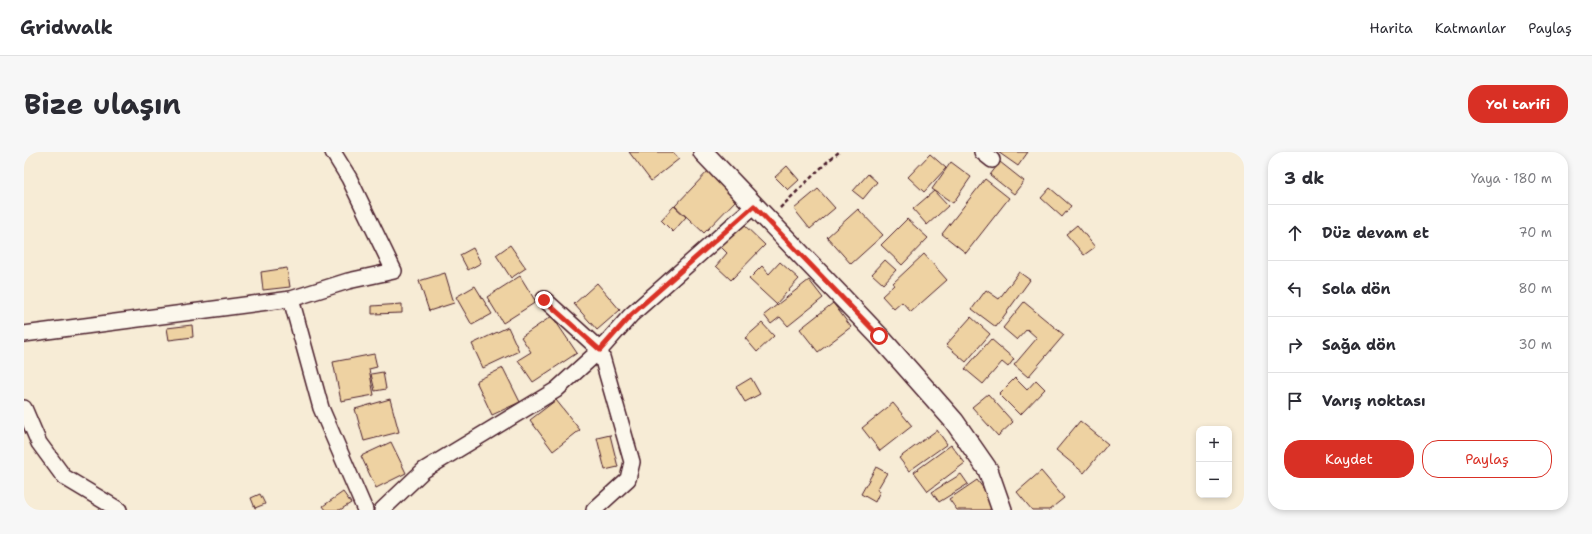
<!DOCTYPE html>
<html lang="tr">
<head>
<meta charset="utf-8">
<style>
  :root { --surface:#fff; --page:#f7f7f7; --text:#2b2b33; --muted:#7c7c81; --line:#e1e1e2; --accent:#d93025 }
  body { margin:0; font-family:"Shantell Sans",sans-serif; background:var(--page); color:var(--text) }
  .controls { position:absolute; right:12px; bottom:12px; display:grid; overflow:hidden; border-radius:8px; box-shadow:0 2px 6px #0003 }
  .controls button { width:36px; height:36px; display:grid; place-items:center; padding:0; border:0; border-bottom:1px solid var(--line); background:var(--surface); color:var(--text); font:20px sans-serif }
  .stop { position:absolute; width:12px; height:12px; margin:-9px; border:3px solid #d93025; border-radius:50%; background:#fff }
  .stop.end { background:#d93025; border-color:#fff; box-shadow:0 1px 4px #0008 }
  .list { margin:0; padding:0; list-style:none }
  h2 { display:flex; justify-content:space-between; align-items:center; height:52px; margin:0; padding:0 16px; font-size:17px }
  h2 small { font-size:13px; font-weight:400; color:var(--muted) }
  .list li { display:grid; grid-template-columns:26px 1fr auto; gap:12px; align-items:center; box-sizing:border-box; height:56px; padding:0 16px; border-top:1px solid var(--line) }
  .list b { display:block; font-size:15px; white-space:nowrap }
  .list em { font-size:13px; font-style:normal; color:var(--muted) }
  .actions { display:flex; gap:8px; padding:12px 16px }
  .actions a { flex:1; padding:9px 0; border:1px solid var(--accent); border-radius:16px; text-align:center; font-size:14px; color:var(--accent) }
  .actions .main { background:var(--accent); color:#fff }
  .icon { flex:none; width:22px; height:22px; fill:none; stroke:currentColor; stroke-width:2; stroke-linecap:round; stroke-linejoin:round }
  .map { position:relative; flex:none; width:1220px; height:358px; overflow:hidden; border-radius:16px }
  header { display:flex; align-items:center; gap:24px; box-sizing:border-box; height:56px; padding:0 20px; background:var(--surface); border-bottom:1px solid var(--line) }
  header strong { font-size:19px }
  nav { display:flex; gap:22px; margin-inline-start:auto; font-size:14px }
  .intro { display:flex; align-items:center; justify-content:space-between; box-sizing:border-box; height:96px; padding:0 24px }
  h1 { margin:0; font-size:28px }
  .button { padding:10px 18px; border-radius:16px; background:var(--accent); color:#fff; font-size:14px; font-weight:700 }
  main { display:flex; gap:24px; padding:0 24px }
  aside { flex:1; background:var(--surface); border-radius:16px; box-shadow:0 2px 6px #0003 }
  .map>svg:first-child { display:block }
  .building { fill:#eed2a2; stroke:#4a1f2b }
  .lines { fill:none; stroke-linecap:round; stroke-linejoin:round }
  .minor-casing { stroke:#4a1f2b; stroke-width:18 }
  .tertiary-casing { stroke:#4a1f2b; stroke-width:22 }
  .path { stroke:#4a1f2b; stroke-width:2.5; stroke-dasharray:4 3; stroke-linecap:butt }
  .minor { stroke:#fbf7ec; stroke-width:15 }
  .tertiary { stroke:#fbf7ec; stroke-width:19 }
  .route { stroke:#d93025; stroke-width:5 }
</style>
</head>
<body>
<header>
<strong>Gridwalk</strong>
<nav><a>Harita</a><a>Katmanlar</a><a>Paylaş</a></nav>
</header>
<div class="intro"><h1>Bize ulaşın</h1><a class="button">Yol tarifi</a></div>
<main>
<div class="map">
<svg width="1220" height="358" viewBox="0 0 1220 358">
  <rect width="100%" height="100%" fill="#f7ecd6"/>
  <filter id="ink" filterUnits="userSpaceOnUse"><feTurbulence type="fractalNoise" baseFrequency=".025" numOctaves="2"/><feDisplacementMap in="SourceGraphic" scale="8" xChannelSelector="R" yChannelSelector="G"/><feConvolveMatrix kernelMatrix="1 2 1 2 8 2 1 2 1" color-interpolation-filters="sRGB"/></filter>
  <g filter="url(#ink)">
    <path class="building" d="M605 0H649L655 7 627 29Z
      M974 0H1004L994 14Z
      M906 2 922 16 900 40 884 25Z
      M927 10 947 25 929 51 908 37Z
      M976 10 1000 29 990 42 966 23Z
      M763 14 775 28 764 38 751 25Z
      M686 17 715 45 680 81 651 54Z
      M844 22 853 30 839 47 829 39Z
      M961 27 985 46 942 101 918 82Z
      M1026 36 1047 54 1038 65 1017 46Z
      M794 37 811 56 786 77 770 57Z
      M910 39 924 54 903 73 889 57Z
      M650 54 662 65 649 80 637 68Z
      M834 57 859 83 827 112 803 85Z
      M883 67 904 86 878 113 857 93Z
      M718 71 741 93 707 128 692 114 703 101 696 94Z
      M1053 73 1071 95 1060 103 1042 82Z
      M486 93 502 116 487 126 472 103Z
      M449 96 457 111 444 118 436 103Z
      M900 102 923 128 887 160 878 150 870 157 858 144 870 133 869 131Z
      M861 108 872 118 859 132 848 122Z
      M756 110 775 127 752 152 725 127 738 114 745 122Z
      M263 116 266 135 239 138 237 120Z
      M995 120 1006 128 972 175 948 157 962 138 975 147Z
      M421 121 430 151 405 159 395 129Z
      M496 124 512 150 479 171 463 145Z
      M785 128 799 146 764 174 756 165 747 172 740 163Z
      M573 131 596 158 573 178 550 152Z
      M451 134 468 162 448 173 432 145Z
      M1000 150 1040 183 1004 225 990 213 1013 186 1003 177 993 188 979 176Z
      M809 151 827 175 794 200 776 177Z
      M378 152V161L348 162V154Z
      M528 164 553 201 509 230 494 208 507 200 497 185Z
      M947 165 966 182 942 210 922 193Z
      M738 171 750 184 733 200 721 186Z
      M168 173 169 185 145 188 143 176Z
      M484 175 495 199 459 216 448 192Z
      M967 187 990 207 984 215 978 210 959 232 941 217Z
      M350 202 353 215 345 217 350 243 317 249 309 210Z
      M479 216 496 250 468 263 452 229Z
      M359 220 362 237 351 239 347 222Z
      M727 226 736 242 721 250 712 235Z
      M991 226 1003 238 1012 228 1021 237 996 263 975 242Z
      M964 242 989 270 974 284 948 255Z
      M366 247 375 280 340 289 331 257Z
      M532 248 556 278 529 299 506 268Z
      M869 251 888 274 856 299 838 276Z
      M1056 269 1084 292 1060 321 1032 298Z
      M913 278 923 292 885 319 875 306Z
      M586 283 594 315 581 318 573 286Z
      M367 290 382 321 352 336 337 304Z
      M927 293 941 311 904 339 890 320Z
      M852 315 863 321 853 338 856 339 851 350 837 342Z
      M1017 319 1040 346 1025 358H1008L993 340Z
      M937 322 944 332 915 350 908 340Z
      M953 328 972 353 965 358H933L925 347Z
      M319 340 327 351 316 358H302L299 354Z
      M236 342 241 352 231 356 227 346Z"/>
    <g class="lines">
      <g class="minor-casing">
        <path id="minor" d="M958 0 968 8
          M267 147 297 256 341 358
          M520 147 576 198 608 310 604 327 570 358
          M0 182 267 147 324 129 370 119 325 26 309 0
          M0 256 15 291 40 325 95 358
          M358 358 400 318 532 238 576 198 607 163 730 54"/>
      </g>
      <g class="tertiary-casing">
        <path id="tertiary" d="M679 0 855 184 930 269 964 318 978 358"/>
      </g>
      <path class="path" d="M756 56 804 9 815 0"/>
      <use href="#minor" class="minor"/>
      <use href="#tertiary" class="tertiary"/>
    </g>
  </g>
  <g class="lines" filter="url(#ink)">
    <path class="route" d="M520 148 576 198 607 163 730 54 855 184"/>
  </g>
</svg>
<div class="controls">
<button>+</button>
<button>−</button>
</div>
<div class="stop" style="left:855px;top:184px"></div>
<div class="stop end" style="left:520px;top:148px"></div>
</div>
<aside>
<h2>3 dk<small>Yaya · 180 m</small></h2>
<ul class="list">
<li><svg class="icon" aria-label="ahead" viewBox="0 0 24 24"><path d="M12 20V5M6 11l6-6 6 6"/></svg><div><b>Düz devam et</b></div><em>70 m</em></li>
<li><svg class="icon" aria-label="left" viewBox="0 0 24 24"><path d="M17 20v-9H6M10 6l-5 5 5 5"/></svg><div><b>Sola dön</b></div><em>80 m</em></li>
<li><svg class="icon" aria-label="right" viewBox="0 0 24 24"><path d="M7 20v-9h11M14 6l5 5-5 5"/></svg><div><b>Sağa dön</b></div><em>30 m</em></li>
<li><svg class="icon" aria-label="arrive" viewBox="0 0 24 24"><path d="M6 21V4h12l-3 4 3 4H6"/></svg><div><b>Varış noktası</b></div></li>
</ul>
<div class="actions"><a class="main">Kaydet</a><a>Paylaş</a></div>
</aside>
</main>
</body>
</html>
